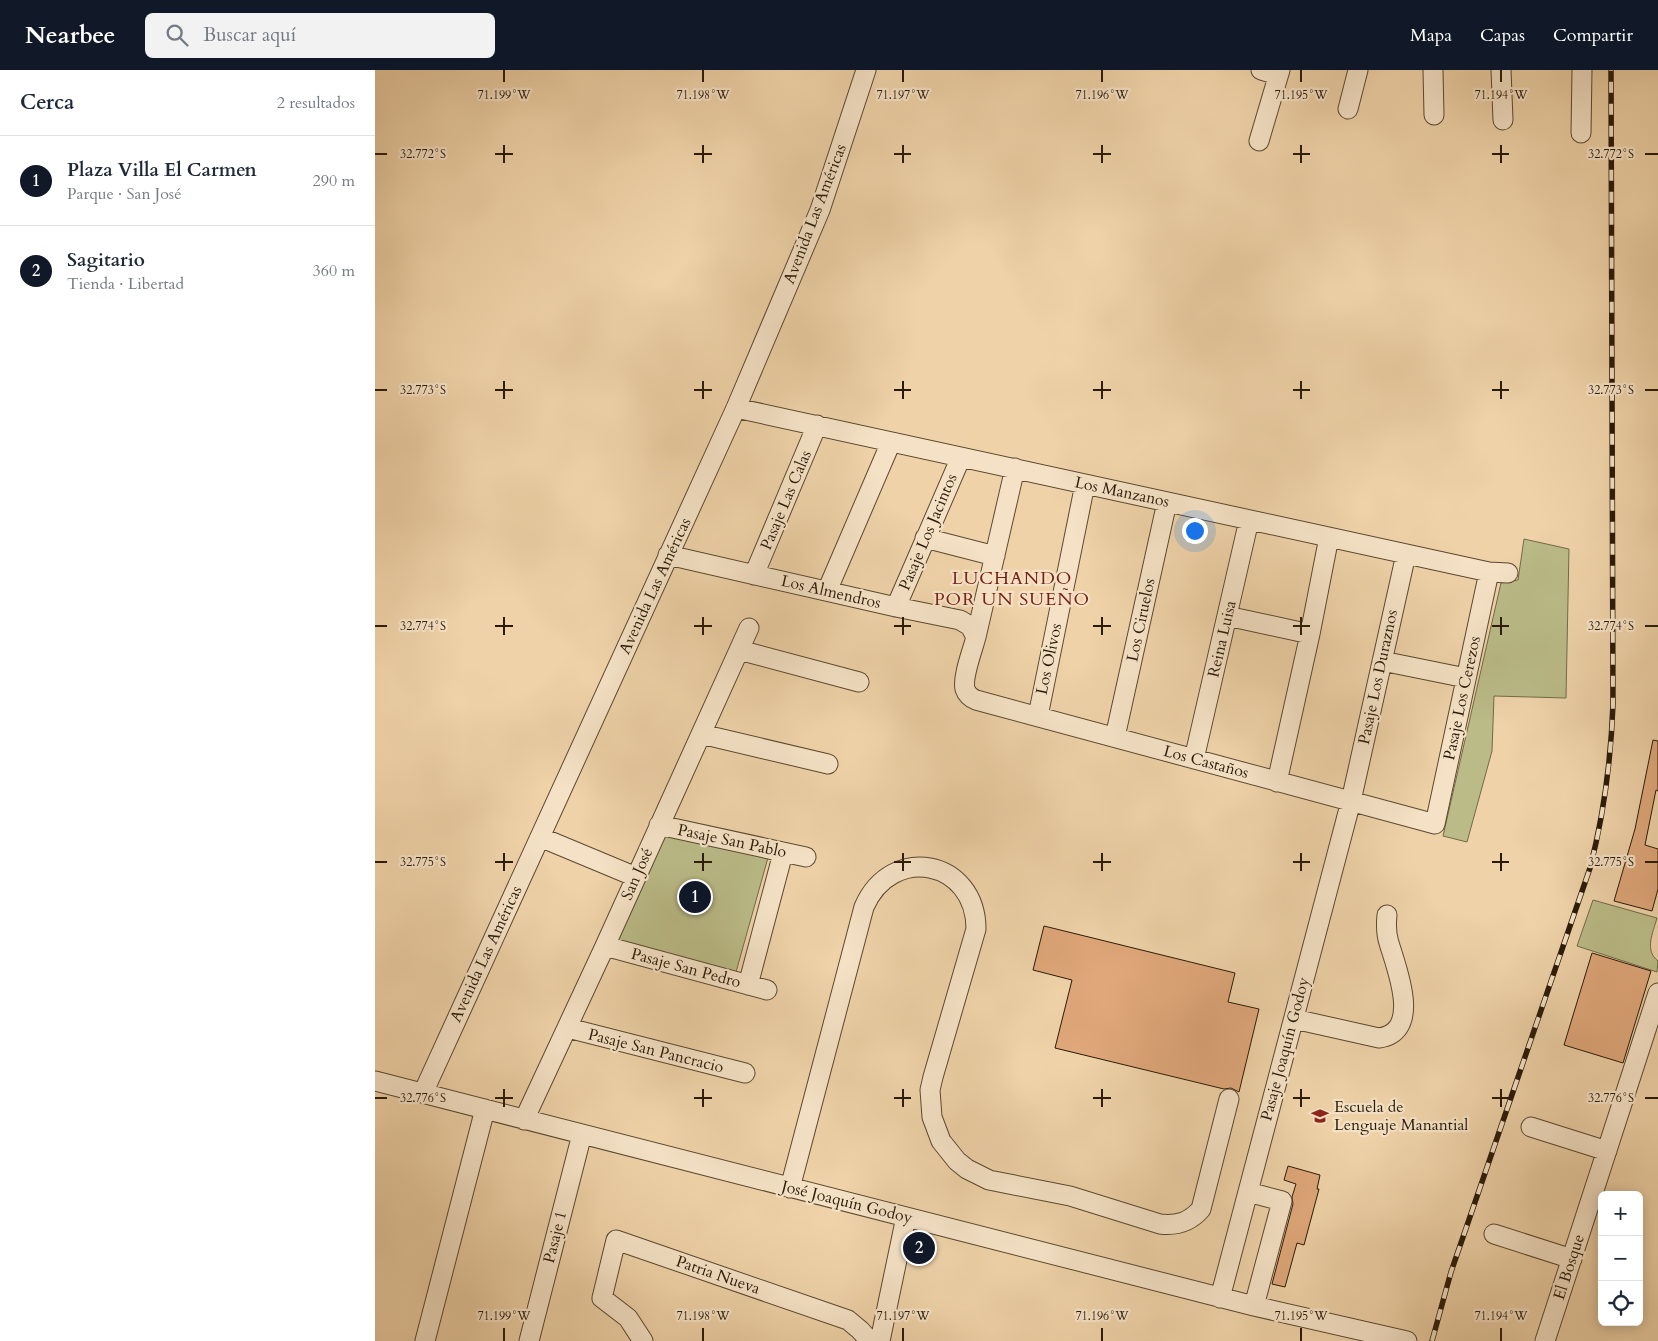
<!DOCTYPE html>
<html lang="es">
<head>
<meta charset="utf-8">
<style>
  :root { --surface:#fff; --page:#f2f2f3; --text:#1f2937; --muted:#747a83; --line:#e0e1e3; --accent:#111827 }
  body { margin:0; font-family:Cardo,serif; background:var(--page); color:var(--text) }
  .controls { position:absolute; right:15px; bottom:15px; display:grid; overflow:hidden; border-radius:8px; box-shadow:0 2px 12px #0003 }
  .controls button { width:45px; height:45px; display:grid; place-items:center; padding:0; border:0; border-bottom:1px solid var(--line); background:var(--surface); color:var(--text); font:25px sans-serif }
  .you { position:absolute; left:819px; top:460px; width:18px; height:18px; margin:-12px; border:4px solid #fff; border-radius:50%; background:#1a73e8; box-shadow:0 0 0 8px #1a73e833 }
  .badge { display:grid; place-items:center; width:32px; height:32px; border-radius:50%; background:var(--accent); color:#fff; font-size:16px; font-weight:700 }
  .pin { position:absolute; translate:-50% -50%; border:2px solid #fff; box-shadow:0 1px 5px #0006 }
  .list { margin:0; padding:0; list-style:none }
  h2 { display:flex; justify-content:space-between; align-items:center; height:65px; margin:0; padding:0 20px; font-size:21px }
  h2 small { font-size:16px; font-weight:400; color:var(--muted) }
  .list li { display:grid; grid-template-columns:32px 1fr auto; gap:15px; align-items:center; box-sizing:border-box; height:90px; padding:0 20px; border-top:1px solid var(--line) }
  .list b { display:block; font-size:19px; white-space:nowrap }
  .list p { margin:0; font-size:16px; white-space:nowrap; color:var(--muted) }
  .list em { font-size:16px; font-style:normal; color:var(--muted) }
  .icon { flex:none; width:28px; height:28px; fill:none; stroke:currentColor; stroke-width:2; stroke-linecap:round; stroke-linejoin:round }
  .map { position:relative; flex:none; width:1283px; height:1271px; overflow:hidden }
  header { display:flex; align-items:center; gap:30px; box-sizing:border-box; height:70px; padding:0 25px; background:var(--accent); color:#fff }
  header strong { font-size:24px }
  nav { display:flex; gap:28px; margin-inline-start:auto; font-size:18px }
  .search { width:350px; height:45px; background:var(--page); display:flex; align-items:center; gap:12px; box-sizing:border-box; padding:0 18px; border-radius:8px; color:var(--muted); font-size:19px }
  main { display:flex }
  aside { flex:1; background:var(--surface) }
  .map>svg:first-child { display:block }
  .green { fill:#babb87; stroke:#726a48 }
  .building { fill:#dfa77a; stroke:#291a08 }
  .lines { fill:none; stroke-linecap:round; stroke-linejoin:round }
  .minor-casing { stroke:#5a4830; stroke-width:21 }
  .minor { stroke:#f5e2c6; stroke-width:19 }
  .rail-casing { stroke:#291a08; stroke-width:5.5 }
  .rail { stroke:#f5e2c6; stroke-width:4; stroke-dasharray:11; stroke-linecap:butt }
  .ticks { fill:none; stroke:#291a08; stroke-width:2 }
  .labels { text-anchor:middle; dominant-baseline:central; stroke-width:4.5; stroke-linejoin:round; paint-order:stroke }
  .street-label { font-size:16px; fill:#291a08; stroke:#f5e2c6 }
  .poi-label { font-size:16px; fill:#291a08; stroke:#f5e2c6; text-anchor:start }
  .neighbourhood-label { font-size:18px; letter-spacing:1px; fill:#7a1f14; stroke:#f5e2c6 }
  .ticks-label { font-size:12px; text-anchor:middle; fill:#291a08; stroke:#f5e2c6; stroke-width:4.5; stroke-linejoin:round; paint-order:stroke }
</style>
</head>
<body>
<header>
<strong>Nearbee</strong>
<div class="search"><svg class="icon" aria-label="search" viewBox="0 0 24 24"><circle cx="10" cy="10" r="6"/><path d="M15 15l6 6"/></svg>Buscar aquí</div>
<nav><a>Mapa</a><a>Capas</a><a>Compartir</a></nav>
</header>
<main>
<aside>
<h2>Cerca<small>2 resultados</small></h2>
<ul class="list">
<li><span class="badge">1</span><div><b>Plaza Villa El Carmen</b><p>Parque · San José</p></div><em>290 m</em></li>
<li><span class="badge">2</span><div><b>Sagitario</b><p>Tienda · Libertad</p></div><em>360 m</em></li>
</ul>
</aside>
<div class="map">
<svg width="1283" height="1271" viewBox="0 0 1283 1271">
  <rect width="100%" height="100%" fill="#efd2a8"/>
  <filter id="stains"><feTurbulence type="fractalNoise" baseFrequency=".004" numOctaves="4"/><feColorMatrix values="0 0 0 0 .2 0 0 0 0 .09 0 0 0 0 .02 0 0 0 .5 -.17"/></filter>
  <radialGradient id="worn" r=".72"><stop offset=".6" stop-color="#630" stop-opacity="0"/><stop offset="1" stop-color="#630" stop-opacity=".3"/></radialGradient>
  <path class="green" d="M1149 469 1194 479 1191 628 1119 626 1117 681 1092 772 1068 766 1126 513 1143 510Z
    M288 757 394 784 361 902 238 871Z
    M1218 830 1282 848C1278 863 1269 880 1283 891L1282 902 1202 876Z"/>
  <path class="building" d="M1278 670 1283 671V721L1281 720 1270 775 1283 779V819L1277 841 1239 831 1260 759Z
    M669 856 860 903 853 932 884 939 864 1022 856 1018 849 1019 680 978 697 910 658 900Z
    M1217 883 1276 901 1248 993 1189 975Z
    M913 1096 945 1105 942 1119H944L929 1175 922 1173 910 1217 897 1214 918 1134 917 1127 921 1114 909 1110Z"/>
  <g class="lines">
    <g class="minor-casing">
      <path id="minor" d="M886 0 903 5
        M1058 0 1059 45
        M1126 0 1128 50
        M973 39 983 0
        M1206 63 1207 0
        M884 71 905 0
        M361 338 1114 502 1133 503
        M550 468 620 486
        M293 485 521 537 585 550 595 556 601 567C598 579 587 607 590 619 592 625 596 628 601 630L1060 754 1114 502
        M379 505 442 355
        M452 521 516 372
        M521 537 586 387
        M852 546 935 564
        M601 567 640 398
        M364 580 484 612
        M1007 591 1091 608
        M663 646 710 414
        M326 664 453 694
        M740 667 792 432
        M819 689 874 450
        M902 712 935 564 954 467
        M284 755 431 787
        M165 767 261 807
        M230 876 392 920
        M373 915 408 783
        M919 949 1004 968C1048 962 1021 897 1014 873 1011 864 1011 855 1012 845
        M193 958 370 1003
        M0 1011 879 1236 1032 1271
        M48 1023 361 338 445 140 491 0
        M149 1050 230 876 374 558
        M1156 1057 1232 1081
        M415 1118 489 837C517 773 601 790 601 859L558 1007 555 1020 557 1047 566 1071 582 1091 592 1099 614 1110 695 1126 785 1154C802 1156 815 1152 826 1139L854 1029
        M873 1122 907 1131 879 1236
        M1119 1164 1197 1189
        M845 1228 976 731 1031 484
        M50 1271 110 1039
        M154 1271 207 1064
        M268 1271 253 1248 227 1228 241 1170 473 1250 485 1260 495 1271
        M505 1271 531 1147
        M1170 1271 1283 923"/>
    </g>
    <use href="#minor" class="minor"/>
    <g class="rail-casing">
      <path id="rail" d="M1057 1271 1076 1202 1215 798C1229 744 1236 690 1238 634L1236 0"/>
    </g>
    <use href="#rail" class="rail"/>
  </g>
  <path class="ticks" d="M129 0V12M328 0V12M528 0V12M727 0V12M926 0V12M1126 0V12M129 75V93M328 75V93M528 75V93M727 75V93M926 75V93M1126 75V93M0 84H12M120 84H138M319 84H337M519 84H536M718 84H736M918 84H935M1117 84H1134M1270 84H1283M129 311V329M328 311V329M528 311V329M727 311V329M926 311V329M1126 311V329M0 320H12M120 320H138M319 320H337M519 320H536M718 320H736M918 320H935M1117 320H1134M1270 320H1283M129 547V565M328 547V565M528 547V565M727 547V565M926 547V565M1126 547V565M0 556H12M120 556H138M319 556H337M519 556H536M718 556H736M918 556H935M1117 556H1134M1270 556H1283M129 783V801M328 783V801M528 783V801M727 783V801M926 783V801M1126 783V801M0 792H12M120 792H138M319 792H337M519 792H536M718 792H736M918 792H935M1117 792H1134M1270 792H1283M129 1019V1037M328 1019V1037M528 1019V1037M727 1019V1037M926 1019V1037M1126 1019V1037M0 1028H12M120 1028H138M319 1028H337M519 1028H536M718 1028H736M918 1028H935M1117 1028H1134M1270 1028H1283M129 1258V1271M328 1258V1271M528 1258V1271M727 1258V1271M926 1258V1271M1126 1258V1271"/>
  <defs>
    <g id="school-bare" transform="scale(1.35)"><path d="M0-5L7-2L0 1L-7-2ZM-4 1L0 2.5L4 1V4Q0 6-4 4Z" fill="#8f2418" stroke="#f5e2c6" stroke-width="2.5" paint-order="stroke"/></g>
  </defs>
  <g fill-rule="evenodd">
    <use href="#school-bare" x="945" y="1046"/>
  </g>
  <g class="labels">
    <g class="street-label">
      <text transform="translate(440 144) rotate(-69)">Avenida Las Américas</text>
      <text transform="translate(747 422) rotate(12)">Los Manzanos</text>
      <text transform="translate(411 430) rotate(-67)">Pasaje Las Calas</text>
      <text transform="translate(553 462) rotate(-67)">Pasaje Los Jacintos</text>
      <text transform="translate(280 516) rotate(-65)">Avenida Las Américas</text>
      <text transform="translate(456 522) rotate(13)">Los Almendros</text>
      <text transform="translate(766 550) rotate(-78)">Los Ciruelos</text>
      <text transform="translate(847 569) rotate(-77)">Reina Luisa</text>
      <text transform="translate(674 589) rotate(-78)">Los Olivos</text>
      <text transform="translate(1003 607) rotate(-78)">Pasaje Los Duraznos</text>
      <text transform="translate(1087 628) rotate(-78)">Pasaje Los Cerezos</text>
      <text transform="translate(831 692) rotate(15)">Los Castaños</text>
      <text transform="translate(357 771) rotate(12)">Pasaje San Pablo</text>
      <text transform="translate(262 804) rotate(-66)">San José</text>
      <text transform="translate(111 884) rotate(-65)">Avenida Las Américas</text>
      <text transform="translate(311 898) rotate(15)">Pasaje San Pedro</text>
      <text transform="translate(910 979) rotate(-75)">Pasaje Joaquín Godoy</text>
      <text transform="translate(281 981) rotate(14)">Pasaje San Pancracio</text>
      <text transform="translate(472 1132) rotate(14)">José Joaquín Godoy</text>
      <text transform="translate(180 1167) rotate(-76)">Pasaje 1</text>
      <text transform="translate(1194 1197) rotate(-72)">El Bosque</text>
      <text transform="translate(343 1205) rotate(19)">Patria Nueva</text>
    </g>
    <g class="poi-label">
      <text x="959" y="1037">Escuela de<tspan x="959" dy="18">Lenguaje Manantial</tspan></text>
    </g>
    <g class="neighbourhood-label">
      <text x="637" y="508">LUCHANDO<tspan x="637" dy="21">POR UN SUEÑO</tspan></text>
    </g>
  </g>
  <g class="ticks-label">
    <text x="129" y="29">71.199°W</text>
    <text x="328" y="29">71.198°W</text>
    <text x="528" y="29">71.197°W</text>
    <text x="727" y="29">71.196°W</text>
    <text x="926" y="29">71.195°W</text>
    <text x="1126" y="29">71.194°W</text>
    <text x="48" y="88">32.772°S</text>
    <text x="1236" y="88">32.772°S</text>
    <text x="48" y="324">32.773°S</text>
    <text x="1236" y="324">32.773°S</text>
    <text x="48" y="560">32.774°S</text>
    <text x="1236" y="560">32.774°S</text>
    <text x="48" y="796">32.775°S</text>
    <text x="1236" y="796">32.775°S</text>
    <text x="48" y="1032">32.776°S</text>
    <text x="1236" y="1032">32.776°S</text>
    <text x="129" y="1250">71.199°W</text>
    <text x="328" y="1250">71.198°W</text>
    <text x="528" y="1250">71.197°W</text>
    <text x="727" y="1250">71.196°W</text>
    <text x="926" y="1250">71.195°W</text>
    <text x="1126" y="1250">71.194°W</text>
  </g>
  <rect width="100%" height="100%" filter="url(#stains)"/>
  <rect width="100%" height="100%" fill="url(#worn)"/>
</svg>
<div class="controls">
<button>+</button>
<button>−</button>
<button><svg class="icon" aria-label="locate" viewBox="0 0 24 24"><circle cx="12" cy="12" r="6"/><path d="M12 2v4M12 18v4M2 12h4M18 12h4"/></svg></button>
</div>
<div class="you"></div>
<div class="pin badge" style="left:320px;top:827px">1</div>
<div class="pin badge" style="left:544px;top:1178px">2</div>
</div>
</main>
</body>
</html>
